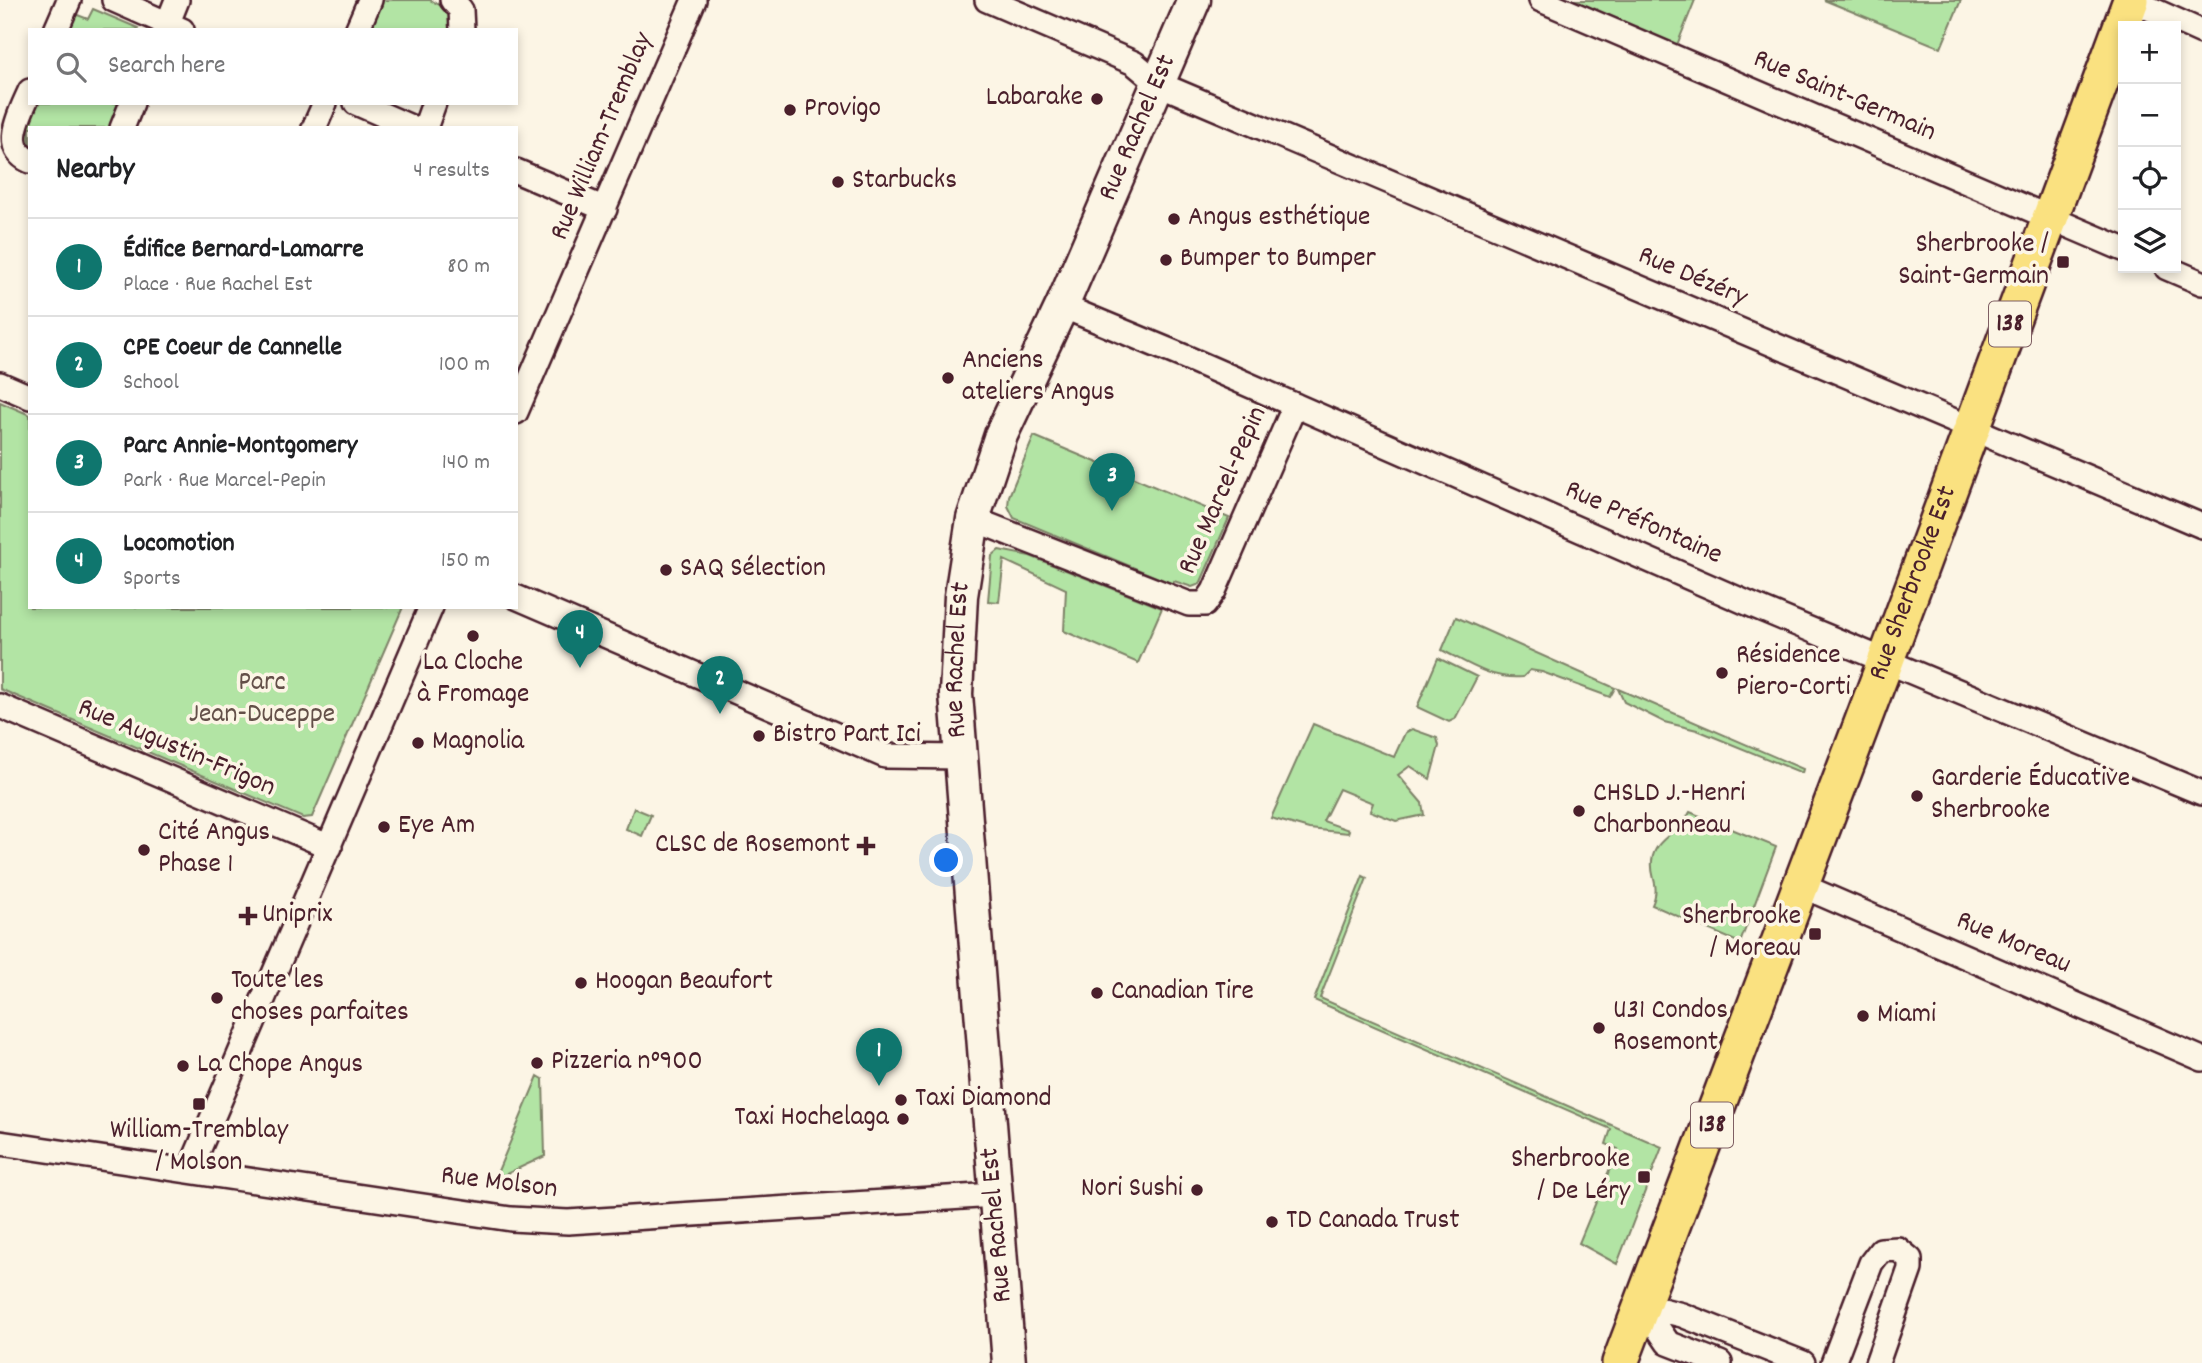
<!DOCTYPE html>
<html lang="en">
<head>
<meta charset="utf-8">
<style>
  :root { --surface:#fff; --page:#f6f6f6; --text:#202124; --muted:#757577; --line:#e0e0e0; --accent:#0f766e }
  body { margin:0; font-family:Dekko,sans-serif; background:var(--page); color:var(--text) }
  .controls { position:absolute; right:21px; top:21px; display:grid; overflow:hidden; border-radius:0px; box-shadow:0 4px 10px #0003 }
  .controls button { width:63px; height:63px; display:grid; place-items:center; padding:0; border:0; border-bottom:2px solid var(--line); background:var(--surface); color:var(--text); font:35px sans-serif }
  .you { position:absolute; left:947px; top:861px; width:24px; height:24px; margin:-18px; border:5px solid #fff; border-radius:50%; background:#1a73e8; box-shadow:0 0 0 10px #1a73e833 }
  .badge { display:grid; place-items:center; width:46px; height:46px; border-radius:50%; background:var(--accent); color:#fff; font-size:23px; font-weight:700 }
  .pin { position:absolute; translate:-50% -58px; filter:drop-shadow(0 2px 4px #0008) }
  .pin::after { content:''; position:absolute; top:37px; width:24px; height:21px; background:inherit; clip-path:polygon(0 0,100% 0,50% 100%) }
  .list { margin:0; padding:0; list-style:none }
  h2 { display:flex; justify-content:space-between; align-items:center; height:91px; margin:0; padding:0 28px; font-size:30px }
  h2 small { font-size:23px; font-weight:400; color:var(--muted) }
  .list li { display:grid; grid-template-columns:46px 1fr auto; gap:21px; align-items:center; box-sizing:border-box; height:98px; padding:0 28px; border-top:2px solid var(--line) }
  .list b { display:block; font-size:26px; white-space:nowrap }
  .list p { margin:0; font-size:23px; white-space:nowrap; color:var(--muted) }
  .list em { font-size:23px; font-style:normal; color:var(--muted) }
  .icon { flex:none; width:38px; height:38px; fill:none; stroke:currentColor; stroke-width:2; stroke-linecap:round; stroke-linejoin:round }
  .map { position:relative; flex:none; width:2202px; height:1363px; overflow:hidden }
  .search { position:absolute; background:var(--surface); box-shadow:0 4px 10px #0003; left:28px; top:28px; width:490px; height:77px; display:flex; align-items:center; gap:18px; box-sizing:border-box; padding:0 24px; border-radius:0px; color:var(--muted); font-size:26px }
  .panel { position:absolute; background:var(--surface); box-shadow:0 4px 10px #0003; left:28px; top:126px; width:490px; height:483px; border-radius:0px }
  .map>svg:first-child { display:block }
  .green { fill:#b2e4a4; stroke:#7e8268; stroke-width:2 }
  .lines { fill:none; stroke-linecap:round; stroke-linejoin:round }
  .street-casing { stroke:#4a1f2b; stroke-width:28 }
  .secondary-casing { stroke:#4a1f2b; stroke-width:37 }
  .primary-casing { stroke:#4a1f2b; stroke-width:40 }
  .street { stroke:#fcf5e5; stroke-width:23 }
  .secondary { stroke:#fcf5e5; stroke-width:32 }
  .primary { stroke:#fae180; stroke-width:35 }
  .poi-dot { fill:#4a1f2b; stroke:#fcf5e5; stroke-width:2.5 }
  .labels { text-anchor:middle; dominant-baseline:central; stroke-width:7; stroke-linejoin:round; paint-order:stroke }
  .shield { fill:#fcf5e5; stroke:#7f5f63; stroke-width:2 }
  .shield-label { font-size:26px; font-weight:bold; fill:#4a1f2b }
  .street-label { font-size:28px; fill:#4a1f2b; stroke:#fcf5e5 }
  .poi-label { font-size:28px; fill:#4a1f2b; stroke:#fcf5e5; text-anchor:start }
  .park-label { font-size:28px; fill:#645049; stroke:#fcf5e5 }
</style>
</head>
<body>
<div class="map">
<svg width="2202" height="1363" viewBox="0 0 2202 1363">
  <rect width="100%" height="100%" fill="#fcf5e5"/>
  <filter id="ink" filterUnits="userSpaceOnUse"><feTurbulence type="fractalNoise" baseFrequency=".0143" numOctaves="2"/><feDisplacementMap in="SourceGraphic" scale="14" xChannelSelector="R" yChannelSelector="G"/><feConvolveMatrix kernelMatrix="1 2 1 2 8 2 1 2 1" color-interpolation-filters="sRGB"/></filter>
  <g filter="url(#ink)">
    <path class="green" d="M382 0H430L450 10 453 30H368Z
      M1568 0H1695L1675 50Z
      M1824 0H1961L1941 48Z
      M93 9 138 28 137 30H68L75 14 88 19Z
      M37 103H122L111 128H30V149L25 134Z
      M0 402 30 415V607H403L312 817 303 818 0 689Z
      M1034 436 1229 518 1200 584 1192 587 1174 581 1173 584 1014 518 1008 506 1009 496Z
      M999 550 1030 556 1162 608 1138 663 1064 631 1066 589 1004 560 999 602 988 601 992 556Z
      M1456 617 1615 688 1610 697 1542 672 1530 670 1523 677C1492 680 1469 664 1442 650Z
      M1438 658 1477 677 1455 719 1449 722 1417 707Z
      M1618 689 1803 769 1802 773 1697 730 1664 722 1624 702Z
      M1313 724 1394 757 1405 733 1412 729 1437 738 1439 746 1430 779 1410 766 1398 775 1422 803 1424 815 1396 821 1370 811 1373 803 1339 789 1323 821 1349 830 1348 833 1309 829 1271 818Z
      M634 808 651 815 642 836 626 829Z
      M1690 812 1776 847 1740 943 1652 905C1661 884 1650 879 1652 861 1654 838 1682 831 1690 812Z
      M1363 876 1367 878 1320 998 1662 1147 1617 1264 1579 1243 1618 1149 1606 1144 1611 1129 1314 1000Z
      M538 1076 543 1079 545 1156 491 1181 498 1171Z"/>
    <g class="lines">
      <g class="street-casing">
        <path id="street" d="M114 0 182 30
          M452 0 461 10 462 30
          M987 0 1134 63 1159 84 2202 526
          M1541 0 2123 249
          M2131 0 2202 32
          M56 30 69 0
          M165 30 177 0
          M357 30 370 0
          M30 91C21 112 0 148 30 161
          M356 103 413 128
          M122 128 132 103
          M314 128 325 103
          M425 128 434 103
          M516 171 605 209
          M2167 268 2202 283
          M1062 306 1185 357 1754 606 2202 793
          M0 384 30 397
          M516 412 694 0
          M973 519 1189 604H1205L1214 591 1295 405
          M516 597 885 756 962 757
          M0 706 330 847
          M1800 885 2202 1059
          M0 1143 511 1219 568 1222 995 1195
          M190 1170 431 607
          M1642 1305 1682 1315 1803 1363
          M1642 1305 1668 1343 1720 1363
          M1833 1363 1871 1263 1881 1250 1898 1249 1910 1259V1269L1877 1363"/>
      </g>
      <g class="secondary-casing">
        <g id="secondary">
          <path id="s1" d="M1009 1363 956 694 961 596 973 519 1001 435 1062 306 1194 0"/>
        </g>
      </g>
      <g class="primary-casing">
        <g id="primary">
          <path id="s2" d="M1620 1363 1886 660 2131 0"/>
        </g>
      </g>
      <use href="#street" class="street"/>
      <use href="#secondary" class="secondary"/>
      <use href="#primary" class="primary"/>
    </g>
  </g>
  <g class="poi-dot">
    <circle cx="1097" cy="99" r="7"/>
    <circle cx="790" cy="110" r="7"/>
    <circle cx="838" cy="182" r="7"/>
    <circle cx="1174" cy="219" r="7"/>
    <circle cx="1166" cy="260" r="7"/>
    <rect x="2056" y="255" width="14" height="14" rx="3.5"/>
    <circle cx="948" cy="378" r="7"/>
    <circle cx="666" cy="570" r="7"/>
    <circle cx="473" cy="636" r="7"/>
    <circle cx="1722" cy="673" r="7"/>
    <circle cx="759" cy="736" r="7"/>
    <circle cx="418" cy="743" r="7"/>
    <circle cx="1917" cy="796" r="7"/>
    <circle cx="1579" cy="811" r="7"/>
    <circle cx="384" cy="827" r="7"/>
    <path d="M862.5 835.5h7v7h7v7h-7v7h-7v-7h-7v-7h7z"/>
    <circle cx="144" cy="850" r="7"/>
    <path d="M244.5 905.5h7v7h7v7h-7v7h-7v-7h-7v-7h7z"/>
    <rect x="1808" y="927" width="14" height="14" rx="3.5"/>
    <circle cx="581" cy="983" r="7"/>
    <circle cx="1097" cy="993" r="7"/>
    <circle cx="217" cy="998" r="7"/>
    <circle cx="1863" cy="1016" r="7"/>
    <circle cx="1599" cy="1028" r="7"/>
    <circle cx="537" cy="1063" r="7"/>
    <circle cx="183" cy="1066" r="7"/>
    <circle cx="901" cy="1100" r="7"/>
    <rect x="192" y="1097" width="14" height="14" rx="3.5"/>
    <circle cx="903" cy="1119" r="7"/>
    <rect x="1637" y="1170" width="14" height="14" rx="3.5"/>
    <circle cx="1197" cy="1190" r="7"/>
    <circle cx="1272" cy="1222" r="7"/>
  </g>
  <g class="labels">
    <g class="shield">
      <rect x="1989" y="301.5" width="42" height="45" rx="5"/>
      <rect x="1691" y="1102.5" width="42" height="45" rx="5"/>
    </g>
    <g class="shield-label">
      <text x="2010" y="324">138</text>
      <text x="1712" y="1125">138</text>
    </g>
    <g class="street-label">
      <text transform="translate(1844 97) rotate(23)">Rue Saint-Germain</text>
      <text stroke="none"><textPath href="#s1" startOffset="1272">Rue Rachel Est</textPath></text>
      <text transform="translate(603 137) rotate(-67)">Rue William-Tremblay</text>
      <text transform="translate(1692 278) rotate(23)">Rue Dézéry</text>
      <text transform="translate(1224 491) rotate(-66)">Rue Marcel-Pepin</text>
      <text transform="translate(1643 524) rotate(24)">Rue Préfontaine</text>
      <text stroke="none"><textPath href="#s2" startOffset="833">Rue Sherbrooke Est</textPath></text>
      <text stroke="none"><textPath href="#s1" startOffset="705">Rue Rachel Est</textPath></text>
      <text transform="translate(176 749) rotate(23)">Rue Augustin-Frigon</text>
      <text transform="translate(2013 944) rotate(23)">Rue Moreau</text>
      <text transform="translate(499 1184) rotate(7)">Rue Molson</text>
      <text transform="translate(998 1225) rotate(-95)">Rue Rachel Est</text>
    </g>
    <g class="poi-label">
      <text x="1083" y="99" text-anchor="end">Labarake</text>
      <text x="804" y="110">Provigo</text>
      <text x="852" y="182">Starbucks</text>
      <text x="1188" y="219">Angus esthétique</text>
      <text x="2049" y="246" text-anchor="end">Sherbrooke /<tspan x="2049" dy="32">Saint-Germain</tspan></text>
      <text x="1180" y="260">Bumper to Bumper</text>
      <text x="962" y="362">Anciens<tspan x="962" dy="32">ateliers Angus</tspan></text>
      <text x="680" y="570">SAQ Sélection</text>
      <text x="1736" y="657">Résidence<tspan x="1736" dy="32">Piero-Corti</tspan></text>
      <text x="473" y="664" text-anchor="middle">La Cloche<tspan x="473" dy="32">à Fromage</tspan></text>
      <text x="773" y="736">Bistro Part Ici</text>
      <text x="432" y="743">Magnolia</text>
      <text x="1931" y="780">Garderie Éducative<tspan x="1931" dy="32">Sherbrooke</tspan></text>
      <text x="1593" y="795">CHSLD J.-Henri<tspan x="1593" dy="32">Charbonneau</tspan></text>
      <text x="398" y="827">Eye Am</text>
      <text x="158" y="834">Cité Angus<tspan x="158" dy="32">Phase 1</tspan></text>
      <text x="850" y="846" text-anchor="end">CLSC de Rosemont</text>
      <text x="262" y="916">Uniprix</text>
      <text x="1801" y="918" text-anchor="end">Sherbrooke<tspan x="1801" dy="32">/ Moreau</tspan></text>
      <text x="231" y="982">Toute les<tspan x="231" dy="32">choses parfaites</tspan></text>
      <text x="595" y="983">Hoogan Beaufort</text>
      <text x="1111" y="993">Canadian Tire</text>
      <text x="1613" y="1012">U31 Condos<tspan x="1613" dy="32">Rosemont</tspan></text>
      <text x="1877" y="1016">Miami</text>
      <text x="551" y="1063">Pizzeria n°900</text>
      <text x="197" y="1066">La Chope Angus</text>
      <text x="915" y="1100">Taxi Diamond</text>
      <text x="889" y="1119" text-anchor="end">Taxi Hochelaga</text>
      <text x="199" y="1132" text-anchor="middle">William-Tremblay<tspan x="199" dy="32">/ Molson</tspan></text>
      <text x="1630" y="1161" text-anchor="end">Sherbrooke<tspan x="1630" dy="32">/ De Léry</tspan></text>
      <text x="1183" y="1190" text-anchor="end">Nori Sushi</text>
      <text x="1286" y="1222">TD Canada Trust</text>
    </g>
    <g class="park-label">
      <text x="262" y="684">Parc<tspan x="262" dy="32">Jean-Duceppe</tspan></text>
    </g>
  </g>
</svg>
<div class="controls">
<button>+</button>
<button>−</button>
<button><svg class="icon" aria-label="locate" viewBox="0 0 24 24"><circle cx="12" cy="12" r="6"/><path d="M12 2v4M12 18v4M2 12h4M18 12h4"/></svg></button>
<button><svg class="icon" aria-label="layers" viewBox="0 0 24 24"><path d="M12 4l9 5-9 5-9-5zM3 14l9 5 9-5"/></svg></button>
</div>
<div class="you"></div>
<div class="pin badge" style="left:879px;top:1086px">1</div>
<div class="pin badge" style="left:720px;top:714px">2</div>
<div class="pin badge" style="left:1112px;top:511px">3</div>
<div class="pin badge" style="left:580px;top:668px">4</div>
<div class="search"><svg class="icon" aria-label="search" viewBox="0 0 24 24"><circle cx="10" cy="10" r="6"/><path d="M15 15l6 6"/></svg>Search here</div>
<section class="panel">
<h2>Nearby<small>4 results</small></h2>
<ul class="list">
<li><span class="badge">1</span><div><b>Édifice Bernard-Lamarre</b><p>Place · Rue Rachel Est</p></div><em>80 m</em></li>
<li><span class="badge">2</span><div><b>CPE Coeur de Cannelle</b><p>School</p></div><em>100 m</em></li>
<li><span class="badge">3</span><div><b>Parc Annie-Montgomery</b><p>Park · Rue Marcel-Pepin</p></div><em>140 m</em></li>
<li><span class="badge">4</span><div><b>Locomotion</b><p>Sports</p></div><em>150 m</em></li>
</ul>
</section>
</div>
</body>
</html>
